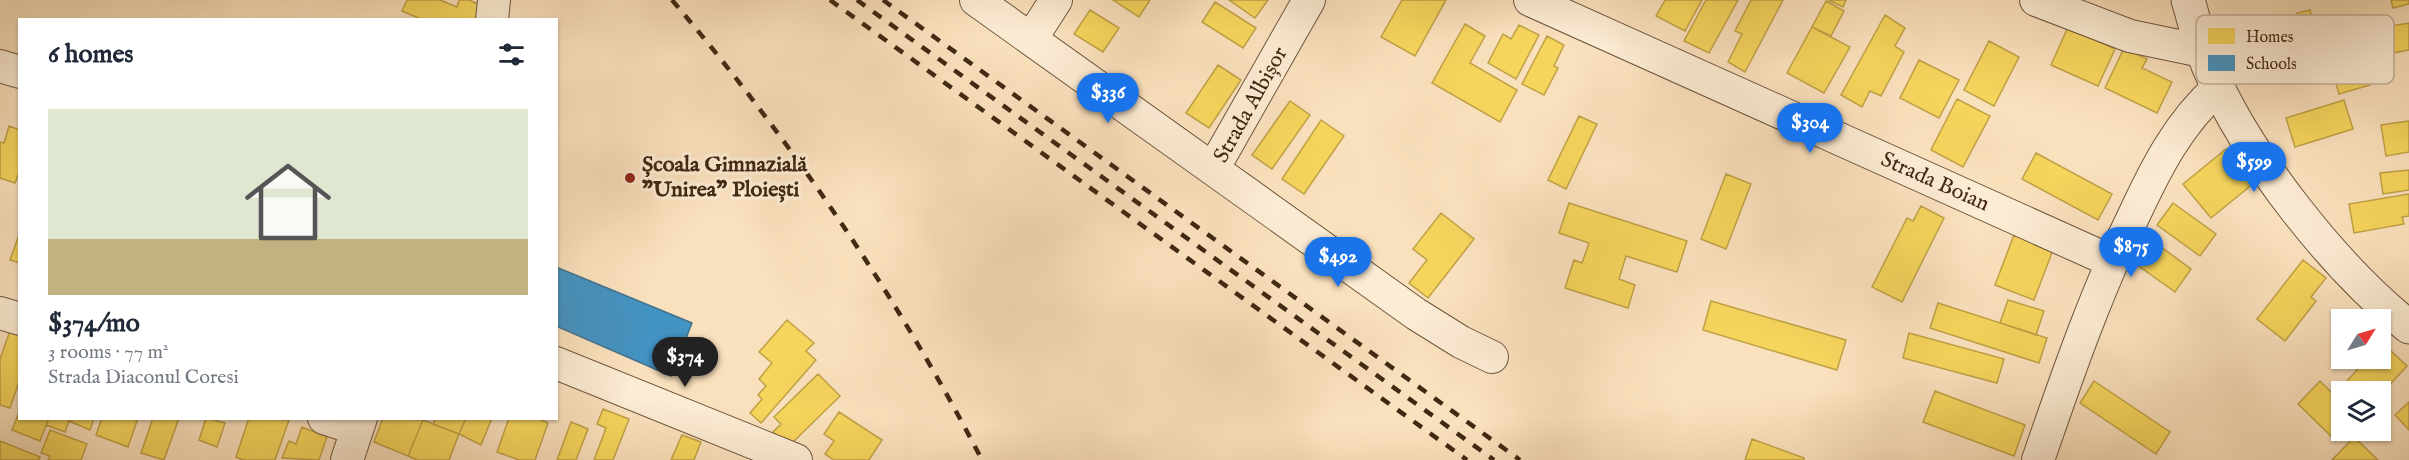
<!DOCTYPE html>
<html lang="en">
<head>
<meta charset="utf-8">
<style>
  :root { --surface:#fff; --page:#f2f2f3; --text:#1f2937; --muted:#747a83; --line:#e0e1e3; --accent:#1a73e8 }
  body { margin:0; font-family:"IM FELL English",serif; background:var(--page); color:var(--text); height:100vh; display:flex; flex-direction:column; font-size:22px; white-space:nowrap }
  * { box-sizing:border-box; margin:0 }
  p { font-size:20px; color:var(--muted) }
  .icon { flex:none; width:33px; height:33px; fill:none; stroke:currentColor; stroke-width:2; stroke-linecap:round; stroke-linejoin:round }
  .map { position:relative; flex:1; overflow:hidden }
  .panel { position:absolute; left:18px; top:18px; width:540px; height:402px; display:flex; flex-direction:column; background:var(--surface); border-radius:0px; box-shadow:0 2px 4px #0004 }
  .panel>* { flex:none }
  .needle { width:39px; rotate:53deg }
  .tools { position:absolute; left:2331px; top:309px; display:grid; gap:12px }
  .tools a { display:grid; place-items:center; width:60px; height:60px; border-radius:0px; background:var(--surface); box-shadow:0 2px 4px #0004; font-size:30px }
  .price { position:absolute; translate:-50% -51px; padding:0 14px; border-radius:21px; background:var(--accent); color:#fff; font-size:20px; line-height:39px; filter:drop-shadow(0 2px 3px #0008) }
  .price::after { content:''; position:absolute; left:50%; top:36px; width:18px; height:14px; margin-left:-9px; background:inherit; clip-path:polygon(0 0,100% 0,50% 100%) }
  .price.selected { background:#222; color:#fff }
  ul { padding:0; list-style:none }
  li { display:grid; align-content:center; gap:12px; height:318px; padding:0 30px }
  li+li { border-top:2px solid var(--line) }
  li span { display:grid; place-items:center; height:186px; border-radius:0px; color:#555 }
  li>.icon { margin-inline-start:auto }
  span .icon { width:108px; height:108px; fill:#fffc; stroke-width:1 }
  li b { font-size:26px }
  h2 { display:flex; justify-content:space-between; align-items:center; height:72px; padding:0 30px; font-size:26px }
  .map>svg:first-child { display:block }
  .homes { fill:#f6d55c; stroke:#c0a146; stroke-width:1.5 }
  .schools { fill:#4393c3; stroke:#42738e; stroke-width:1.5 }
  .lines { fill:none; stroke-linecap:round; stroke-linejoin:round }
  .minor-casing { stroke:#6f563e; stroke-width:34 }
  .tertiary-casing { stroke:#6f563e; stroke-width:35 }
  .minor { stroke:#fcecd4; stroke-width:32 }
  .tertiary { stroke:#fcecd4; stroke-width:33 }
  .rail { stroke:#412813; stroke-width:4.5; stroke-dasharray:10 10; stroke-linecap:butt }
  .poi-dot { fill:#8f2418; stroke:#fcecd4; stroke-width:2 }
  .labels { text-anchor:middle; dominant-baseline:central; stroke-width:6; stroke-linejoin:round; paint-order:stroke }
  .street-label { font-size:22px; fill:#412813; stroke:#fcecd4 }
  .poi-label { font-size:22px; font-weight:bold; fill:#412813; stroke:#fcecd4; text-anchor:start }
  .key { fill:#fcecd4; stroke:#c4b19a; stroke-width:1.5 }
  .key-label { font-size:16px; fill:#412813 }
</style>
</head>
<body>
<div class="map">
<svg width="2409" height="460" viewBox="0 0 2409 460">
  <rect width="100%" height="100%" fill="#fae1bd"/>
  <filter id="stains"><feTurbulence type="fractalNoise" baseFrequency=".00333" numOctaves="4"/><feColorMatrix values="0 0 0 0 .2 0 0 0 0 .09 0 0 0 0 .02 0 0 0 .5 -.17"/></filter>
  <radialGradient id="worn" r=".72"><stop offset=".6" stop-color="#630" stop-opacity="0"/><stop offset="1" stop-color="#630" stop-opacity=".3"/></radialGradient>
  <path class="homes" d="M407 0H440L457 7 459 0H469L485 7 480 20H423L402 11Z
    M1113 0H1150L1139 17Z
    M1229 0H1268L1255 18Z
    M1402 0H1446L1415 56 1381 37Z
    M1665 0H1702L1685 31 1656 16Z
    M1706 0H1738L1709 53 1684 41Z
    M1751 0H1783L1745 72 1728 62 1742 34 1735 31Z
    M1828 0H1846L1843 7Z
    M2391 0H2409V4L2393 8Z
    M1826 1 1844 11 1831 36 1812 27Z
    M1215 2 1256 28 1243 48 1202 22Z
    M1090 10 1119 28 1103 52 1074 34Z
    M2310 10 2316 32 2341 24 2345 37 2318 45 2324 65 2258 83 2244 36 2299 20 2297 13Z
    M1885 15 1905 28 1895 46 1904 52 1881 96 1870 91 1862 107 1841 95Z
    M2409 23V50L2382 55 2378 28Z
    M1465 24 1485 36 1470 63 1517 90 1500 122 1432 83Z
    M1519 25 1539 35 1516 79 1488 63 1503 34 1511 39Z
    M1812 27 1850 47 1824 93 1787 73Z
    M2068 27 2115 49 2098 86 2051 65Z
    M1547 36 1564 45 1554 66 1558 68 1544 95 1522 84Z
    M1989 41 2019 57 1994 106 1964 90Z
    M2359 45 2370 85 2339 94 2328 55Z
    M2124 48 2147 59 2142 68 2172 82 2157 113 2105 88Z
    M1919 60 1959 80 1939 118 1900 98Z
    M1218 65 1241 80 1209 128 1186 113Z
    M1957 99 1990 116 1963 167 1931 150Z
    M2344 100 2353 129 2295 147 2286 118Z
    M1290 101 1310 115 1272 169 1252 155Z
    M1579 116 1597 124 1566 189 1548 180Z
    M1321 120 1344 136 1304 194 1282 179Z
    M2409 121V152L2386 156 2381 125Z
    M9 126 20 130V170L15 183 0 178V142L4 143Z
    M2226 149 2254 183 2211 218 2183 184Z
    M2036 153 2112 194 2098 220 2022 179Z
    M2409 170V190L2383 194 2380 173Z
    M1726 174 1751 184 1726 249 1701 239Z
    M2409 194V216L2402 217 2404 224 2354 233 2349 204Z
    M1569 203 1687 241 1677 272 1626 256 1619 279 1635 285 1628 308 1565 288 1574 260 1582 263 1589 243 1559 233Z
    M2173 203 2216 234 2200 256 2157 225Z
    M1921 206 1944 218 1902 302 1872 287 1907 218 1913 221Z
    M1441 213 1474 239 1428 298 1409 283 1427 260 1413 249Z
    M20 232V263L10 260Z
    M2014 235 2053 250 2034 300 1995 285Z
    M2153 241 2191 269 2175 292 2136 264Z
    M2303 260 2326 278 2311 297 2316 301 2285 341 2257 319Z
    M2008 300 2044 311 2036 335 2000 323Z
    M1711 301 1846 340 1837 370 1703 330Z
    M1938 303 2047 338 2039 363 1930 328Z
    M787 320 814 343 806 351 816 360 761 423 750 413 762 399 758 395 766 386 759 379 772 363 759 352Z
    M12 325 20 328V379L10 408 0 405V359Z
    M1909 333 2004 359 1997 383 1903 358Z
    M2388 348 2407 366 2380 395V392H2342V430H2346L2336 441 2298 404 2320 381 2334 395 2368 358H2380Z
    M818 374 840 396 788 447 773 432 781 424 774 417Z
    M2094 381 2170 432 2156 454 2080 403Z
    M1935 391 2025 425 2014 456 1923 422Z
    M2409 402V430L2395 415Z
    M603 409 629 419 613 460H594L606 428 597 424Z
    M20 410V418H49L40 441 12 430Z
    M839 412 882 440 869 460H834L825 454 834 441 824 434Z
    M49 418H70L65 432 46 425Z
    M70 418H94L90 430 69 421Z
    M102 418H138L128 447 96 435Z
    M153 418H179L164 460 141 453Z
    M206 418 225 423 217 447 199 440Z
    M249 418 289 420 275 460H243L236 457Z
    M383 418 423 420 408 456 374 442Z
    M436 418H466L459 434 433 424Z
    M466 418H492L481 445 459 434Z
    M509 418H537L548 423 535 460H519L497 452Z
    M423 420 459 434 449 460H417L408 456Z
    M571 422 588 429 576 460H557Z
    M302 427 327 437 319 460 282 458 289 441 296 444Z
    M50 430 87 444 81 460H48L50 456 41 453Z
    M682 435 701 442 694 460H671Z
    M2354 437 2378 460H2332Z
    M1752 439 1804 458V460H1745Z
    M0 441 40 457 39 460H0Z"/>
  <path class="schools" d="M556 267 692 323 671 376 556 326Z"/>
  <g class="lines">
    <g class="minor-casing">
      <path id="minor" d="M976 0 1416 314 1461 342 1492 357
        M1530 0 2111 261
        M2036 0 2130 36 2202 51
        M492 20 494 0
        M1031 39 1056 0
        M0 66 20 72
        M1213 169 1309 0
        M0 313 20 319
        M556 363 796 460
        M324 418 357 429
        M347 460 361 418
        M2038 460C2067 376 2096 292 2135 213 2157 166 2179 123 2218 88"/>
    </g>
    <g class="tertiary-casing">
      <path id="tertiary" d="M2188 0C2195 23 2200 47 2210 70 2248 158 2334 267 2409 327"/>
    </g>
    <use href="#minor" class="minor"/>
    <use href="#tertiary" class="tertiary"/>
    <path class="rail" d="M672 0C792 141 897 296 982 460
      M830 0 1467 460
      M857 0 1494 460
      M883 0 1520 460"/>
  </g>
  <circle class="poi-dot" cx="630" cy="178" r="6"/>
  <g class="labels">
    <g class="street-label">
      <text transform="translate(1251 105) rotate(-61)">Strada Albișor</text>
      <text transform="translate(1935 182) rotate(24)">Strada Boian</text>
    </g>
    <g class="poi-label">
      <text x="642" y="165">Școala Gimnazială<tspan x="642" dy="25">"Unirea" Ploiești</tspan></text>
    </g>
  </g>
  <rect x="2196" y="15" width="198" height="69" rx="9" class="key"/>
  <rect x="2208" y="28" width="27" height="16" fill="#f6d55c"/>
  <rect x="2208" y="55" width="27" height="16" fill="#4393c3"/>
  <g class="key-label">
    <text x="2246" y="42">Homes</text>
    <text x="2246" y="69">Schools</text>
  </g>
  <rect width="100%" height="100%" filter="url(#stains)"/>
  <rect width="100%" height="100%" fill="url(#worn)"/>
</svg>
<div class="tools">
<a><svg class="needle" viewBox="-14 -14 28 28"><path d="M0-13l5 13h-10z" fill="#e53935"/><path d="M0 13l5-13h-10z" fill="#747a83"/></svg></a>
<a><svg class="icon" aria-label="layers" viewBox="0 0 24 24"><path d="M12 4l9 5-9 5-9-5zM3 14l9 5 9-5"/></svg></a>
</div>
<b class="price" style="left:1108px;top:124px">$336</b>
<b class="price" style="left:1810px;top:154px">$304</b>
<b class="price" style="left:2254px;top:193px">$599</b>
<b class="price" style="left:2131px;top:278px">$875</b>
<b class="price" style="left:1338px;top:288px">$492</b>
<b class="price selected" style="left:685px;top:388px">$374</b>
<section class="panel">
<h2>6 homes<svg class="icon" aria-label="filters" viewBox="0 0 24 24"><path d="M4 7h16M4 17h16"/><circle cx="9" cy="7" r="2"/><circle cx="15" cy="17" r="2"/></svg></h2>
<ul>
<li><span style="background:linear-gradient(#dfe7d0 70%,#c2b280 0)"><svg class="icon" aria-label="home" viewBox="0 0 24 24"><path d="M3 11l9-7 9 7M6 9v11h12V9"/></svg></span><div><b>$374/mo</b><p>3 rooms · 77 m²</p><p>Strada Diaconul Coresi</p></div></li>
</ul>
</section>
</div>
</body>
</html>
